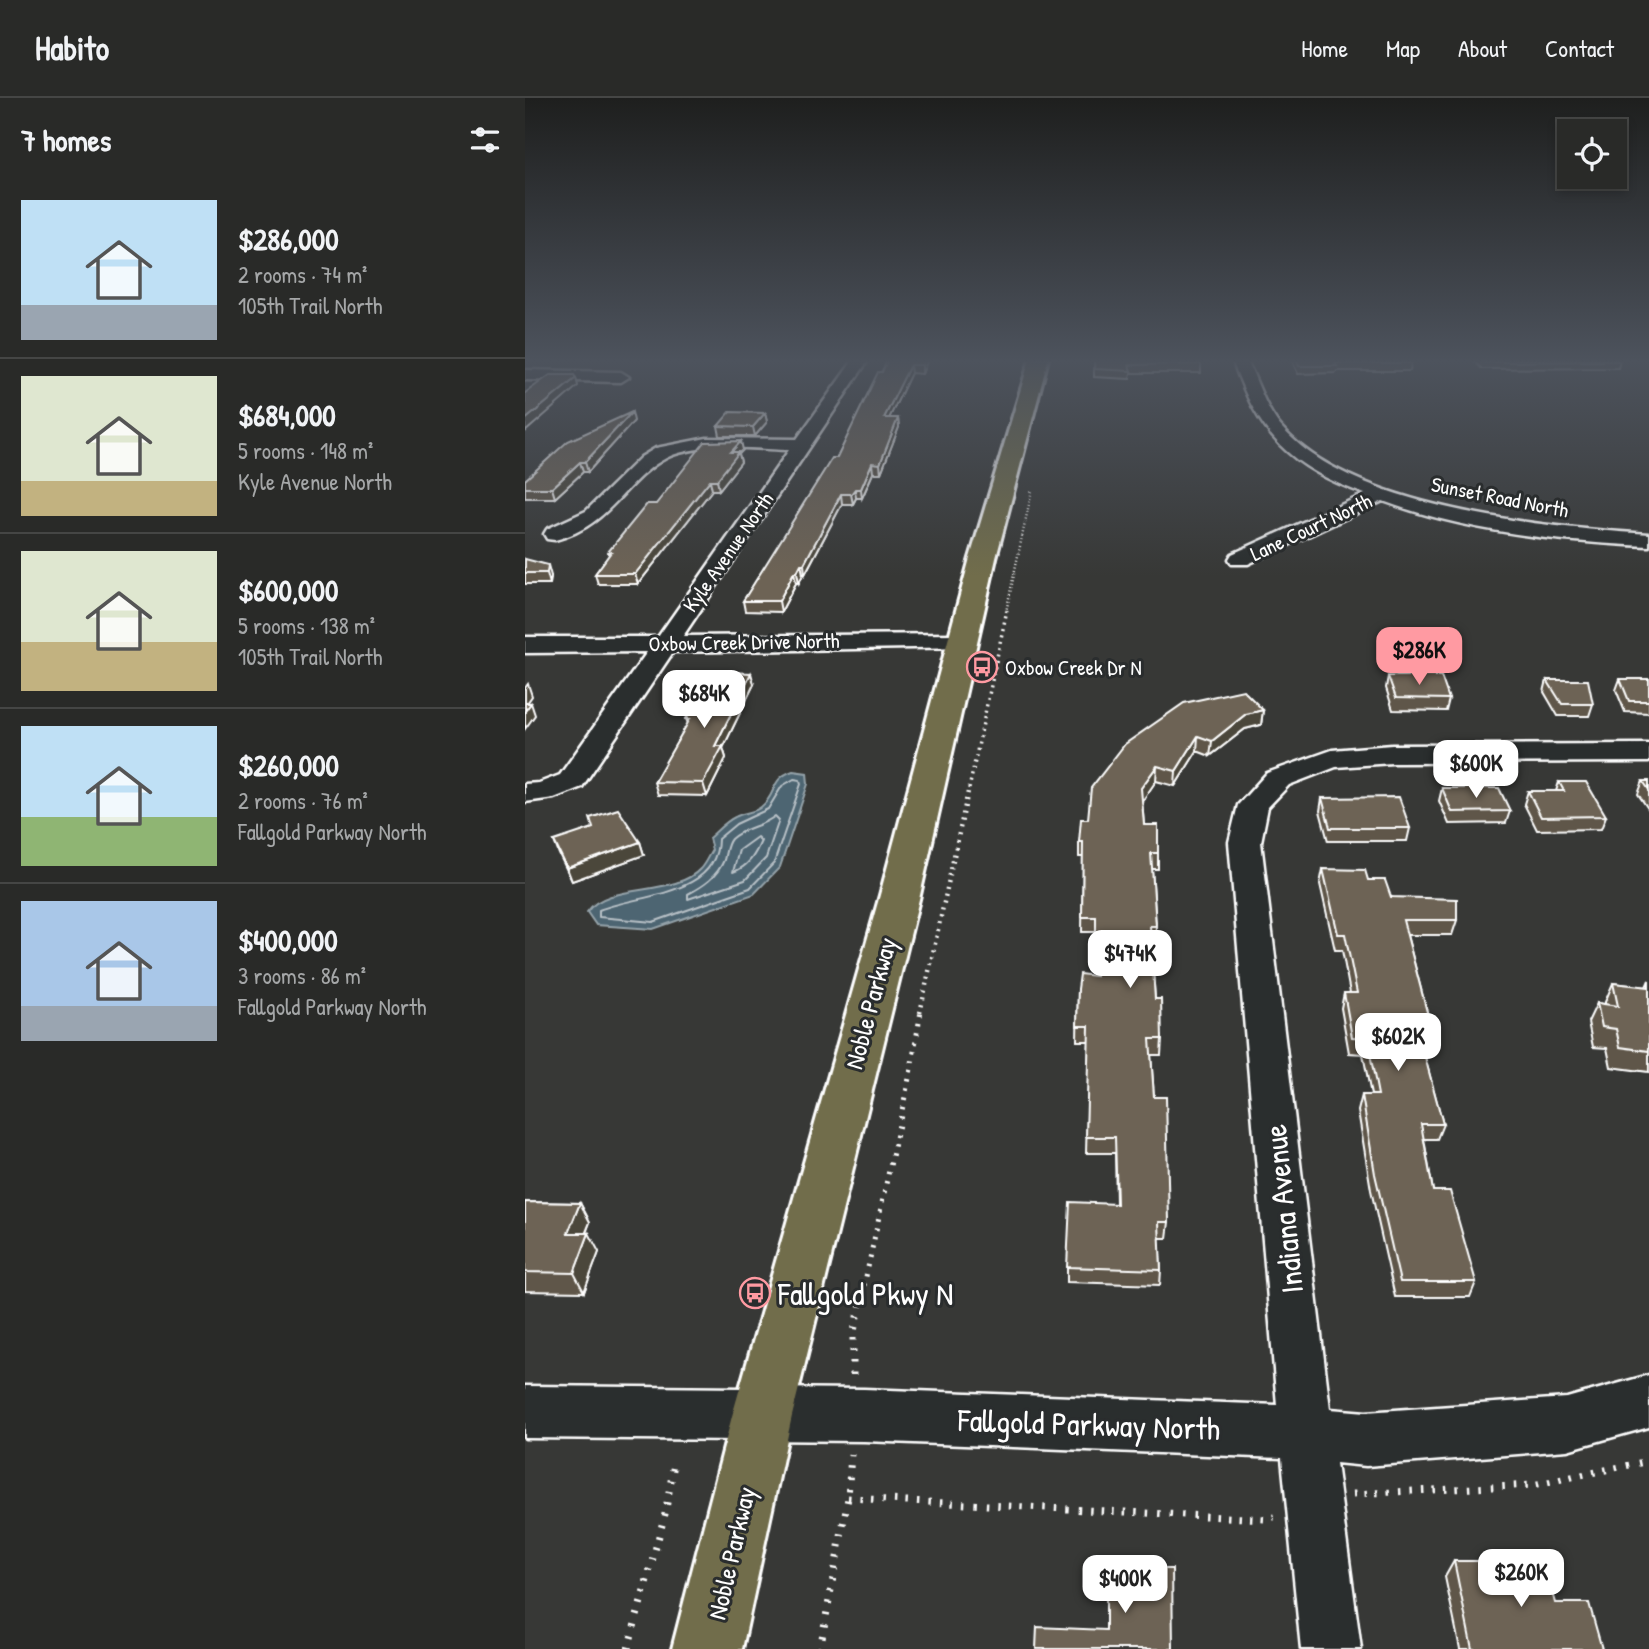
<!DOCTYPE html>
<html lang="en">
<head>
<meta charset="utf-8">
<style>
  :root { --surface:#292a28; --page:#313230; --text:#f1f3f6; --muted:#a5a7a8; --line:#454645; --accent:#ff9aa2 }
  body { margin:0; font-family:"Patrick Hand",sans-serif; background:var(--page); color:var(--text); height:100vh; display:flex; flex-direction:column; font-size:26px; white-space:nowrap }
  * { box-sizing:border-box; margin:0 }
  p { font-size:23px; color:var(--muted) }
  .icon { flex:none; width:38px; height:38px; fill:none; stroke:currentColor; stroke-width:2; stroke-linecap:round; stroke-linejoin:round }
  .map { position:relative; flex:1; overflow:hidden }
  .side { display:flex; flex-direction:column; background:var(--surface); width:525px }
  .side>* { flex:none }
  .tools { position:absolute; left:1032px; top:21px; display:grid; gap:14px }
  .tools a { display:grid; place-items:center; width:70px; height:70px; border-radius:0px; background:var(--surface); box-shadow:0 4px 10px #0003,0 0 0 2px var(--line); font-size:35px }
  .price { position:absolute; translate:-50% -60px; padding:0 16px; border-radius:14px; background:#fff; color:#222; font-size:23px; line-height:46px; filter:drop-shadow(0 2px 4px #0008) }
  .price::after { content:''; position:absolute; left:50%; top:42px; width:21px; height:16px; margin-left:-10px; background:inherit; clip-path:polygon(0 0,100% 0,50% 100%) }
  .price.current { background:var(--accent); color:#111 }
  ul { padding:0; list-style:none }
  li { display:flex; align-items:center; gap:21px; height:175px; padding:0 21px }
  li+li { border-top:2px solid var(--line) }
  li span { display:grid; place-items:center; flex:none; width:196px; height:140px; border-radius:0px; color:#555 }
  li>.icon { margin-inline-start:auto }
  span .icon { width:84px; height:84px; fill:#fffc; stroke-width:1 }
  li b { font-size:30px }
  h2 { display:flex; justify-content:space-between; align-items:center; height:84px; padding:0 21px; font-size:30px }
  header { display:flex; align-items:center; gap:42px; box-sizing:border-box; height:98px; padding:0 35px; background:var(--surface); border-bottom:2px solid var(--line) }
  header strong { font-size:33px }
  nav { display:flex; gap:38px; margin-inline-start:auto; font-size:24px }
  main { display:flex; flex:1; min-height:0 }
  .map>svg:first-child { display:block }
  .water { fill:#4e6572; stroke:#95a3aa; stroke-width:2 }
  .lines { fill:none; stroke-linecap:round; stroke-linejoin:round }
  .shore { stroke:#b8c1c7; stroke-width:2 }
  .minor-casing { stroke:#fff; stroke-width:5 }
  .major-casing { stroke:#fff; stroke-width:6 }
  .path-far4 { stroke:#fff; stroke-width:2.5; stroke-dasharray:1 2.5; stroke-linecap:butt }
  .path-far3 { stroke:#fff; stroke-width:3.5; stroke-dasharray:2 4.5; stroke-linecap:butt }
  .path-far2 { stroke:#fff; stroke-width:4.5; stroke-dasharray:2 5; stroke-linecap:butt }
  .path-far1 { stroke:#fff; stroke-width:5; stroke-dasharray:2.5 7; stroke-linecap:butt }
  .path { stroke:#fff; stroke-width:7; stroke-dasharray:2.5 9; stroke-linecap:butt }
  .minor { fill:#2a2d2e; fill-rule:evenodd }
  .major { fill:#716d4b; fill-rule:evenodd }
  .wall { fill:#5e5648; stroke:#fff; stroke-width:2 }
  .shaded-wall { fill:#4c463b; stroke:#fff; stroke-width:2 }
  .building { fill:#6d6454; stroke:#fff; stroke-width:2 }
  .labels { text-anchor:middle; dominant-baseline:central; stroke-width:6; stroke-linejoin:round; paint-order:stroke }
  .far-street-label { font-size:21px; fill:#fff; stroke:#2a2d2e }
  .far-poi-label { font-size:21px; fill:#fff; stroke:#2a2d2e; text-anchor:start }
  .street-label { font-size:26px; fill:#fff; stroke:#2a2d2e }
  .near-street-label { font-size:32px; fill:#fff; stroke:#2a2d2e }
  .near-poi-label { font-size:32px; fill:#fff; stroke:#2a2d2e; text-anchor:start }
</style>
</head>
<body>
<header>
<strong>Habito</strong>
<nav><a>Home</a><a>Map</a><a>About</a><a>Contact</a></nav>
</header>
<main>
<section class="side">
<h2>7 homes<svg class="icon" aria-label="filters" viewBox="0 0 24 24"><path d="M4 7h16M4 17h16"/><circle cx="9" cy="7" r="2"/><circle cx="15" cy="17" r="2"/></svg></h2>
<ul>
<li><span style="background:linear-gradient(#bfe0f5 75%,#9aa5b1 0)"><svg class="icon" aria-label="home" viewBox="0 0 24 24"><path d="M3 11l9-7 9 7M6 9v11h12V9"/></svg></span><div><b>$286,000</b><p>2 rooms · 74 m²</p><p>105th Trail North</p></div></li>
<li><span style="background:linear-gradient(#dfe7d0 75%,#c2b280 0)"><svg class="icon" aria-label="home" viewBox="0 0 24 24"><path d="M3 11l9-7 9 7M6 9v11h12V9"/></svg></span><div><b>$684,000</b><p>5 rooms · 148 m²</p><p>Kyle Avenue North</p></div></li>
<li><span style="background:linear-gradient(#dfe7d0 65%,#c2b280 0)"><svg class="icon" aria-label="home" viewBox="0 0 24 24"><path d="M3 11l9-7 9 7M6 9v11h12V9"/></svg></span><div><b>$600,000</b><p>5 rooms · 138 m²</p><p>105th Trail North</p></div></li>
<li><span style="background:linear-gradient(#bfe0f5 65%,#8fb573 0)"><svg class="icon" aria-label="home" viewBox="0 0 24 24"><path d="M3 11l9-7 9 7M6 9v11h12V9"/></svg></span><div><b>$260,000</b><p>2 rooms · 76 m²</p><p>Fallgold Parkway North</p></div></li>
<li><span style="background:linear-gradient(#a9c7e8 75%,#9aa5b1 0)"><svg class="icon" aria-label="home" viewBox="0 0 24 24"><path d="M3 11l9-7 9 7M6 9v11h12V9"/></svg></span><div><b>$400,000</b><p>3 rooms · 86 m²</p><p>Fallgold Parkway North</p></div></li>
</ul>
</section>
<div class="map">
<svg width="1124" height="1551" viewBox="0 0 1124 1551">
  <rect width="100%" height="100%" fill="#373836"/>
  <filter id="ink" filterUnits="userSpaceOnUse"><feTurbulence type="fractalNoise" baseFrequency=".0143" numOctaves="2"/><feDisplacementMap in="SourceGraphic" scale="14" xChannelSelector="R" yChannelSelector="G"/><feConvolveMatrix kernelMatrix="1 2 1 2 8 2 1 2 1" color-interpolation-filters="sRGB"/></filter>
  <g filter="url(#ink)">
    <path class="water" d="M268 673 282 675 283 686 255 769 229 796 128 831 71 827 62 814C82 784 150 799 175 771 180 766 183 758 187 752L184 740C192 733 201 723 210 719 218 714 229 715 236 709 253 696 244 681 268 673Z"/>
    <g class="lines">
      <path class="shore" d="M269 681 275 682 276 686 249 765 225 790 128 824 74 819V812C114 796 193 798 193 741L211 726 243 711 257 688Z
        M250 718 254 722 241 760 220 782 163 801V796C178 788 192 779 199 762 201 755 201 747 206 741 219 729 237 729 250 718Z
        M232 739 236 743C230 757 223 769 208 774L214 752Z"/>
      <g class="minor-casing">
        <path id="minor" d="M329 261H344L158 538 437 536 446 539 450 544 446 549 148 554 57 689 29 700 0 704V686L14 685 35 677 122 554 0 555V539H133L264 352C229 351 173 344 141 360 99 382 86 428 30 442L22 441 19 436 22 431 61 413 116 359 131 350 182 340 272 341Z
          M707 261H721C733 283 740 312 758 331 829 411 1022 430 1124 436V448C1036 444 941 434 858 403L723 466H707L704 461 707 456 840 396C763 368 734 337 707 261Z
          M0 272 96 274 104 279 96 284 0 282Z
          M1124 646V664L867 665 811 669 764 687 743 709 736 744 805 1311 841 1314 1042 1300 1124 1277V1329L1042 1352 841 1368 811 1365 836 1551H776L757 1360 339 1343 0 1340V1288L339 1291 752 1307 704 744 713 707 742 675 807 652 867 647Z"/>
      </g>
      <g class="major-casing">
        <path id="major" d="M505 261H523L471 460 395 797 267 1318 217 1551H147L207 1318 355 797 445 460Z"/>
      </g>
      <path class="path-far4" d="M481 514 507 392"/>
      <path class="path-far3" d="M444 691 482 512"/>
      <path class="path-far2" d="M395 915 444 689"/>
      <path class="path-far1" d="M337 1197 386 971 396 913"/>
      <path class="path" d="M328 1277V1238L337 1195
        M828 1396 1008 1387 1124 1363
        M323 1400 740 1421 749 1419
        M103 1551 140 1416 149 1366
        M295 1551 323 1400 326 1356"/>
      <use href="#minor" class="minor"/>
      <use href="#major" class="major"/>
    </g>
    <path class="wall" d="M363 261H403L397 276 386 275 364 320H373L374 329 356 375H348L337 400H331L328 406H317L280 476H278L274 485H271L256 514 220 513 218 503 312 360Z
      M569 261 676 266V275H606L605 281 569 279Z
      M766 261H882L886 265 885 273H812L811 275 773 276Z
      M947 261H1089L1095 263 1093 270 957 271Z
      M240 315 242 324 230 338H195L193 328Z
      M109 323 63 374H58L30 400H0V382Z
      M218 352 214 356 216 364 194 392H187L113 486H73L70 476 84 457 83 454 131 406Z
      M0 461 26 478 25 486H0Z
      M863 578 924 601 921 613 868 612 861 590Z
      M1095 581H1124V615L1100 614 1091 592Z
      M1022 582 1068 606 1064 618H1033L1019 594Z
      M229 586 198 650 201 660 182 698 133 697 129 684 163 626 161 621Z
      M738 612 736 627 720 631 685 658 672 653 650 688 631 683 617 703 619 727 633 755V771H627L631 828 630 844H626L630 901 637 941 636 957H626L629 999 644 1124 642 1140H634L636 1172 635 1187 542 1184V1169L591 1106 590 1055H561L564 943H552L553 891 571 878V834H557L558 759H554V744L563 721 600 646Z
      M1118 683H1124V712L1113 696Z
      M1034 684 1081 718 1076 731 1012 732 999 706 1003 693H1031Z
      M917 690 985 713 981 725 924 726 914 703Z
      M797 700 885 730 882 743H803L795 713Z
      M29 743 115 744 119 757 47 783 34 756Z
      M798 771 843 782 866 799 932 822 927 837H882L903 918 898 934H893L918 1026 912 1041H899L908 1093 951 1184 945 1199H870L846 1092 833 1013 837 997H846L838 956 824 955 816 910 819 895H825L817 852H810L795 786Z
      M1124 882V974L1086 969 1082 950 1068 949 1063 924 1072 905 1080 906V904L1088 885 1121 889Z
      M0 1104 55 1105 65 1124 61 1135 74 1154 59 1194 0 1193Z
      M929 1463 1030 1505 1077 1551H935L920 1479Z"/>
    <path class="shaded-wall" d="M399 261H403L397 276V267Z
      M385 267 386 275 360 329 359 320Z
      M51 280 53 288 0 334V322Z
      M107 314 109 323 63 374 60 364Z
      M240 315 242 324 230 338 228 329Z
      M373 320 374 329 356 375 355 366Z
      M216 343 218 352 214 356 216 364 194 392 192 382 206 354Z
      M55 364 58 374 30 400 27 390Z
      M347 365 348 375 337 400 336 391Z
      M185 382 187 392 113 486 110 476Z
      M330 391 331 400 328 406 326 396Z
      M316 396 317 406 280 476 279 466Z
      M276 466 278 476 274 485 272 474Z
      M23 467 26 478 25 486 22 475Z
      M269 474 271 485 256 514 254 503Z
      M226 575 229 586 198 650 201 660 182 698 178 685 190 648Z
      M3 586 7 598 0 608V590Z
      M6 605 10 617 0 631V613Z
      M738 612 736 627 720 631 685 658 687 643 721 616Z
      M673 638 672 653 650 688 651 673Z
      M632 668 631 683 616 705V690Z
      M115 744 119 757 47 783 42 770Z
      M55 1105 65 1124 53 1154 43 1135Z
      M64 1135 74 1154 59 1194 49 1175Z"/>
    <path class="building" d="M363 261H399L397 267H385L359 320H373L355 366 347 365 336 391H330L326 396H316L279 466H276L272 474H269L254 503H218L307 360H312L353 274H357Z
      M569 261H674L676 266 604 267 606 273 570 271Z
      M771 261H882L886 265H810L812 268H774Z
      M956 261H1089L1095 263 959 264Z
      M25 277H49L51 280 0 322V295Z
      M107 314 60 364H55L27 390H0V382L43 343Z
      M205 314 240 315 228 329 193 328Z
      M216 343 206 354H214L192 382H185L110 476H70L86 454H83L122 406H131L180 344Z
      M0 461 23 467 22 475H0Z
      M202 574 226 575 190 648H198L178 685 129 684 165 621H161L184 578H200Z
      M863 578H916L924 601 871 600Z
      M1095 581H1124V603H1104Z
      M1022 582H1063L1068 606H1037Z
      M718 592 738 612 721 616 687 643 673 638 651 673 632 668 616 690 619 727H633V755H626L631 828H625L630 901H636L637 941H625L629 999H641L644 1124H634L636 1172 542 1169 545 1104 592 1106 590 1039H561L564 928H552L553 891 555 876 571 878V819H557L558 744H554L556 721H563L566 690 600 646 659 605Z
      M0 605H6L0 613Z
      M1118 683H1124V692Z
      M1034 684H1061L1081 718 1016 719 1003 693H1039Z
      M917 690H974L985 713 927 714Z
      M874 699 885 730H805L797 700Z
      M93 711 115 744 42 770 29 743 68 730 65 720Z
      M798 771 840 772 843 782H860L866 799 932 801V822H878L903 918H889L918 1026H896L908 1093H925L951 1184H875L850 1076 837 997H853L842 940 827 939 819 895H832L820 836H813Z
      M1088 885 1124 889V953L1095 949 1091 931 1077 929 1072 905 1093 908Z
      M0 1104 55 1105 43 1135H64L49 1175 0 1174Z
      M929 1463H1018L1030 1505H1064L1077 1551H947Z
      M581 1471H647L648 1551H511L512 1529 581 1532Z"/>
  </g>
  <linearGradient id="sky" x2="0" y2="1"><stop stop-color="#1e1f1e"/><stop offset="0.55" stop-color="#4d535d"/><stop offset="1" stop-color="#4d535d" stop-opacity="0"/></linearGradient>
  <rect width="1124" height="478" fill="url(#sky)"/>
  <defs>
    <g id="bus-ring" transform="scale(1.575)"><circle r="9.5" fill="#2a2d2e" stroke="#ff9aa2" stroke-width="1.5"/><path d="M-5-6H5V4H4V6H2V4H-2V6H-4V4H-5ZM-3.5-4V0h7V-4ZM-3.5 1.2v1.5H-2V1.2ZM2 1.2v1.5H3.5V1.2Z" fill="#ff9aa2"/></g>
  </defs>
  <g fill-rule="evenodd">
    <use href="#bus-ring" x="457" y="569"/>
    <use href="#bus-ring" x="230" y="1195"/>
  </g>
  <g class="labels">
    <g class="far-street-label">
      <text transform="translate(975 399) rotate(11)">Sunset Road North</text>
      <text transform="translate(786 429) rotate(-25)">Lane Court North</text>
      <text transform="translate(203 454) rotate(-55)">Kyle Avenue North</text>
      <text transform="translate(219 544) rotate(-1)">Oxbow Creek Drive North</text>
    </g>
    <g class="far-poi-label">
      <text x="480" y="569">Oxbow Creek Dr N</text>
    </g>
    <g class="street-label">
      <text transform="translate(345 905) rotate(-75)">Noble Parkway</text>
      <text transform="translate(206 1455) rotate(-77)">Noble Parkway</text>
    </g>
    <g class="near-street-label">
      <text transform="translate(758 1111) rotate(-96)">Indiana Avenue</text>
      <text transform="translate(564 1326) rotate(2)">Fallgold Parkway North</text>
    </g>
    <g class="near-poi-label">
      <text x="253" y="1195">Fallgold Pkwy N</text>
    </g>
  </g>
</svg>
<div class="tools">
<a><svg class="icon" aria-label="locate" viewBox="0 0 24 24"><circle cx="12" cy="12" r="6"/><path d="M12 2v4M12 18v4M2 12h4M18 12h4"/></svg></a>
</div>
<b class="price current" style="left:894px;top:589px">$286K</b>
<b class="price" style="left:179px;top:632px">$684K</b>
<b class="price" style="left:951px;top:702px">$600K</b>
<b class="price" style="left:605px;top:892px">$474K</b>
<b class="price" style="left:873px;top:975px">$602K</b>
<b class="price" style="left:996px;top:1511px">$260K</b>
<b class="price" style="left:600px;top:1517px">$400K</b>
</div>
</main>
</body>
</html>
